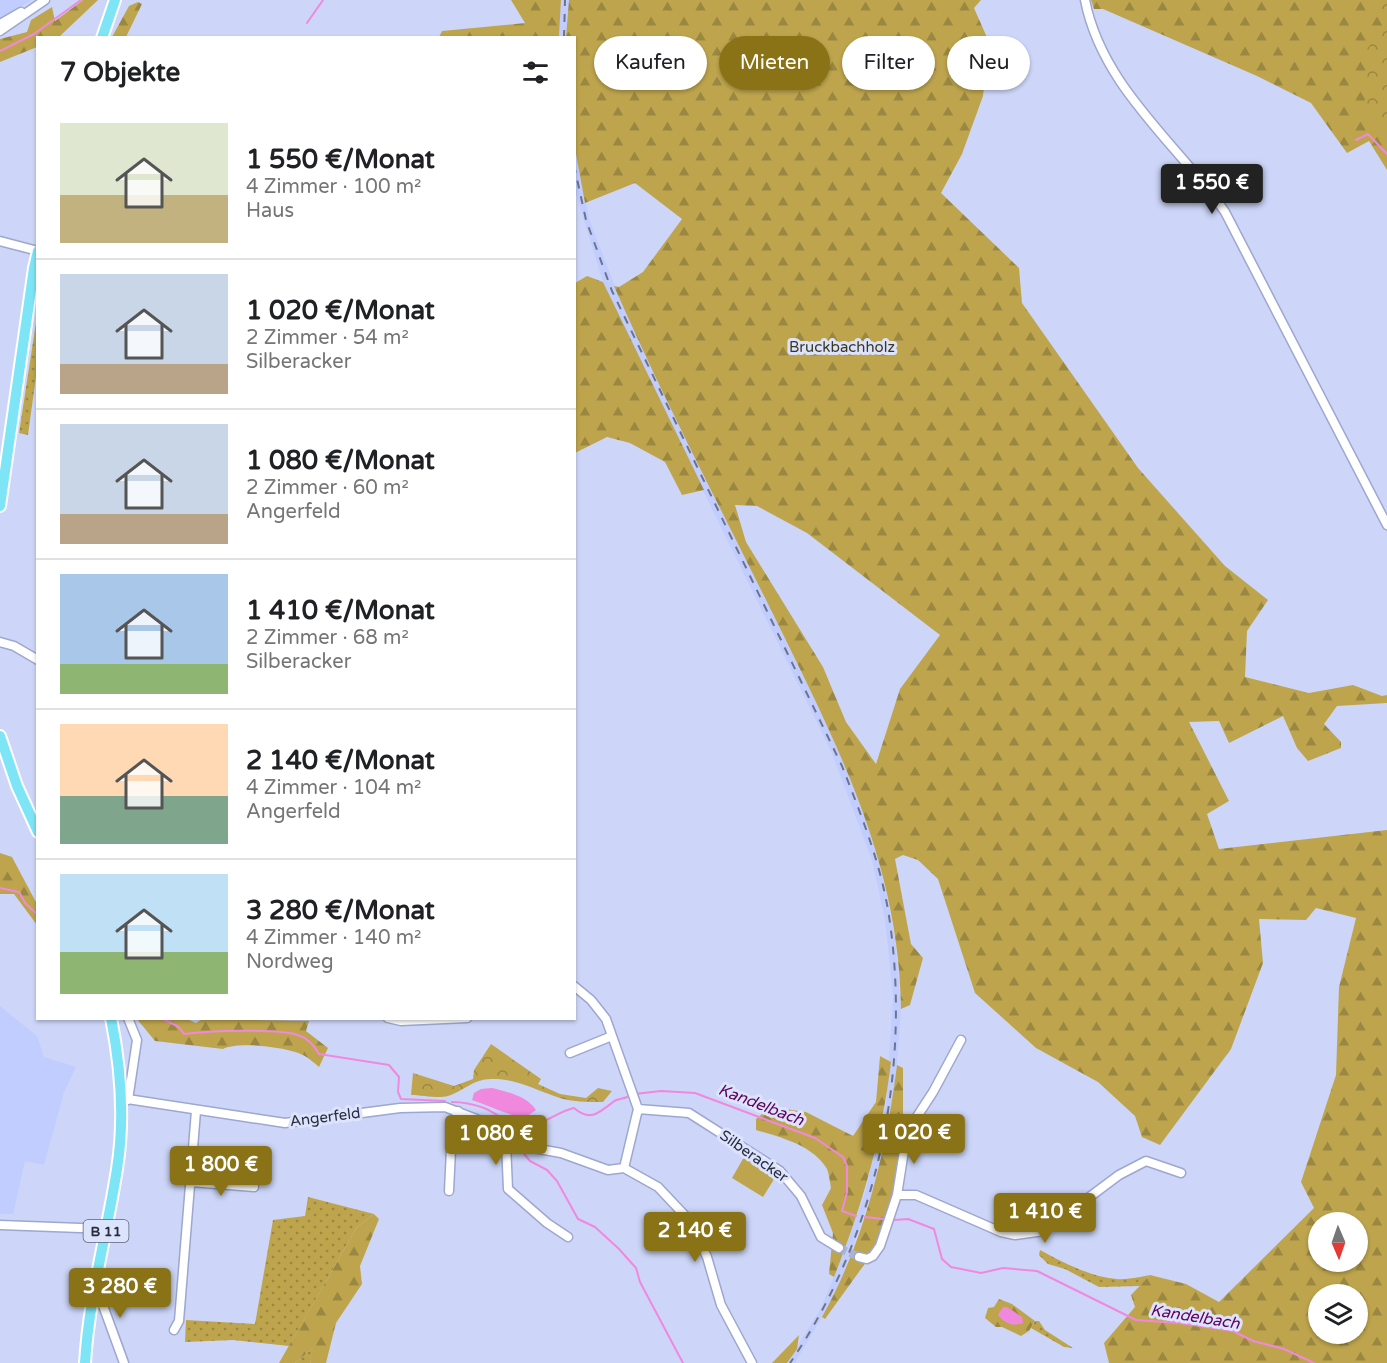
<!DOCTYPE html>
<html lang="de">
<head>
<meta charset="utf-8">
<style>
  :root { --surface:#fff; --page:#f6f6f6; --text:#202124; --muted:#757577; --line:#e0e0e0; --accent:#8a7316 }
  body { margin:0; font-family:"Varela Round",sans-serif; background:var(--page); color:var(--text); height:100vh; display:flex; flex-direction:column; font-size:22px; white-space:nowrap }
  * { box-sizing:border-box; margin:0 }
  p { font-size:20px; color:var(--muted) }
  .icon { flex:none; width:33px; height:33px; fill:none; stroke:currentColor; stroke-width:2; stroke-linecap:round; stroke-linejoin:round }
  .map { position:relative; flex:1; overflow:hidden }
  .panel { position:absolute; left:36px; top:36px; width:540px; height:984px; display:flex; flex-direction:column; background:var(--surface); border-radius:0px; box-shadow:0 2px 4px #0004 }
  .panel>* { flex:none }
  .hud { position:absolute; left:594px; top:36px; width:570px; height:54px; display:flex; gap:12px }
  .needle { width:39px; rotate:178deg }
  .buttons { position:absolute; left:1308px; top:1212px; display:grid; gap:12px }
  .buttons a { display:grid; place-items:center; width:60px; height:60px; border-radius:50%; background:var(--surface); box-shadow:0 2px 4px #0004; font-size:30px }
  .price { position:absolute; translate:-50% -51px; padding:0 14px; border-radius:6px; background:var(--accent); color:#fff; font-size:20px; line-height:39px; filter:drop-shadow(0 2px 3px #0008) }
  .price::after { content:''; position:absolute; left:50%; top:36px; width:18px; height:14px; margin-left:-9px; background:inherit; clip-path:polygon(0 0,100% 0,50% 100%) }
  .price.current { background:#222; color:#fff }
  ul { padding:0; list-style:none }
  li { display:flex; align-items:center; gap:18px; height:150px; padding:0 24px }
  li+li { border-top:2px solid var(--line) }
  li span { display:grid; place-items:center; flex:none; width:168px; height:120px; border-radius:0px; color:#555 }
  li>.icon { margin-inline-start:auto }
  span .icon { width:72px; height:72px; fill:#fffc; stroke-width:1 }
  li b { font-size:26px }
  h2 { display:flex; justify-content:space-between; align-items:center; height:72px; padding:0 24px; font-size:26px }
  .chip { padding:0 21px; border-radius:27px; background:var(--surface); box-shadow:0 2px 4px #0004; font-size:21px; line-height:54px }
  .chip.current { background:var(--accent); color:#fff }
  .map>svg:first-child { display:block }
  .built { fill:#c1cdfe }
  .grass { fill:url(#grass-dots) }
  .forest { fill:url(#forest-firs); fill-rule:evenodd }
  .park { fill:url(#park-crowns) }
  .pitch { fill:#bea54d }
  .water { fill:#f088de }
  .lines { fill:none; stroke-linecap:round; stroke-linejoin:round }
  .stream { stroke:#f088de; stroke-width:2 }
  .minor-tunnel { stroke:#acb4d2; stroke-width:8; stroke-dasharray:8 4; stroke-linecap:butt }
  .minor-casing { stroke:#9da7cf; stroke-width:11 }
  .major-casing { stroke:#fff; stroke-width:14 }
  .minor { stroke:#fff; stroke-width:8 }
  .major { stroke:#7ee5f7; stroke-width:10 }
  .rail { stroke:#6d738b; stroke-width:2; stroke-dasharray:8 8; stroke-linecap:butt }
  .major-bridge-casing { stroke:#fff; stroke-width:14; stroke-linecap:butt }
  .major-bridge { stroke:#7ee5f7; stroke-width:10 }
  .labels { text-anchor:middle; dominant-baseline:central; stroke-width:6; stroke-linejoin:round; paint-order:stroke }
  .shield { fill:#dce3fd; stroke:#5e6376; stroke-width:1.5 }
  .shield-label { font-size:14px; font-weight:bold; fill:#282c3c }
  .park-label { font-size:15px; fill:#3e3720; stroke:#dce3fd }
  .street-label { font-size:15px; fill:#282c3c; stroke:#dce3fd }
  .water-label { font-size:16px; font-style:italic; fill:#630059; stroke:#dce3fd }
</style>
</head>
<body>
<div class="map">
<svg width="1387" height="1363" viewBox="0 0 1387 1363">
  <defs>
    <pattern id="grass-dots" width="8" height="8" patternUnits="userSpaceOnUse" patternTransform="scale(1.5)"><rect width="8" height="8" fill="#bea54d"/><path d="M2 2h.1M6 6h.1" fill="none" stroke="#9a8741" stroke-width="1.8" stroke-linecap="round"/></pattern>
    <pattern id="forest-firs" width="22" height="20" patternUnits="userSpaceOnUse" patternTransform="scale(1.5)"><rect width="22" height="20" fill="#bea54d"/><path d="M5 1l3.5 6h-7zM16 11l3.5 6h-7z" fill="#9a8741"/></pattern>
    <pattern id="park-crowns" width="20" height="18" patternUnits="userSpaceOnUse" patternTransform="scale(1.5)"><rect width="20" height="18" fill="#bea54d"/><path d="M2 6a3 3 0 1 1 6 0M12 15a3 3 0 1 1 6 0" fill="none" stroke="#9a8741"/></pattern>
  </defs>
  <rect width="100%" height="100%" fill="#cdd6f8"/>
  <path class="built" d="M0 0H32L0 19Z
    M561 0H569L566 37 559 38Z
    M574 143 589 219 618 294 846 765 878 851 895 938 901 1009 897 1065 890 1120 877 1177 844 1272 828 1307 795 1363H787L821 1308 843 1255 865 1193 886 1104 893 997 885 919 872 860 831 751 649 381 603 282 575 191Z
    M0 1006 37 1036 44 1057 76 1067 64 1092 44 1165 25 1161 13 1214H0Z"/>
  <path class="grass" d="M37 316V369L28 435 19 433Z
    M308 1197 374 1214 357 1227 289 1346 233 1340 185 1342 186 1320 255 1324 273 1220 305 1216Z
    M1040 1250C1062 1262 1091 1277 1116 1279 1127 1280 1139 1277 1150 1275L1140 1286 1099 1287 1065 1269 1048 1264 1039 1255Z
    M1035 1321H1039L1045 1330 1073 1348 1064 1347 1031 1328Z
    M314 1347 310 1363H295Z"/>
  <path class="forest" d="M83 0H98L60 36 38 38 37 47 0 62V39L27 32 31 20 52 7 55 21Z
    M511 0H561L559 37H439L442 31 525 23Z
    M569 0H981L974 8 989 42 983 96 962 154 941 193 1019 268 1022 303 1138 468 1225 566 1268 600 1247 631 1245 677 1309 693 1353 685 1382 696 1387 695V703L1337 706 1324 724 1341 742V748L1308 761 1297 748 1283 716 1229 743 1219 721 1189 722 1229 801 1207 814 1219 849 1387 830V1363H1109L1104 1343 1135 1307 1131 1295 1150 1275 1186 1284 1219 1302 1314 1208 1301 1182 1336 1075 1339 987 1356 918 1316 908 1306 920 1259 919 1263 963 1231 1049 1160 1145 1142 1137 1135 1116 1098 1082 1036 1048 975 993 938 879 918 860 903 855 895 859 911 944 923 958 910 1005 901 1009C899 861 837 745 774 616 720 507 663 398 614 286L619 287 643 272 682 219 635 183 585 203 574 143V38L566 37ZM735 505 757 506 807 533 940 635 900 689 876 764 846 722 823 667 746 542ZM1318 1222H1358V1262H1318ZM1318 1294H1358V1334H1318Z
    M1091 0H1387V170L1369 141 1347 153 1311 103 1257 76 1103 9H1094Z
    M138 2 142 4 126 37H112L129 6Z
    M587 276 603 282 704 490 682 495 665 462 630 443 607 437 575 453V283Z
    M0 853 12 857 37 904V925L14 894H0Z
    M202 1019 309 1021 306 1031 328 1048 319 1067C314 1063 309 1058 303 1055 288 1047 237 1041 223 1049L155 1041 137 1019H187L196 1023Z
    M880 1056 891 1062C882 1137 862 1207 834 1277L829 1274 833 1233 822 1205 831 1188C830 1182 829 1174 827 1169 813 1145 780 1137 756 1130V1119L771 1107 806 1112 853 1136 876 1102Z
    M897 1065 903 1068V1126L890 1209 874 1251 825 1319 822 1317C865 1240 886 1152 897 1065Z
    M374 1214 379 1219 360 1266 362 1284 336 1323 326 1363H310L313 1348 295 1363H279L357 1227Z
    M999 1299 1012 1304 1035 1321 1029 1331 1021 1336 1002 1327H996L985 1318 988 1308 994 1307Z
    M799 1335 797 1349 787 1363H772Z"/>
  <path class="park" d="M1362 0H1387V18Z
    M1387 21V126L1373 121 1364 123 1367 49Z
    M491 1044 541 1079 538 1084 560 1094 586 1098 598 1088 612 1091 603 1102C588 1102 571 1102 557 1097 535 1090 515 1078 491 1079 473 1079 464 1091 448 1096 438 1099 422 1095 411 1095L413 1073 454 1086 473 1079 474 1070Z"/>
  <path class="pitch" d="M744 1157 776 1176 763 1197 732 1178Z"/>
  <path class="water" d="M492 1088C507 1092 527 1096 536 1110 533 1112 527 1117 523 1117 518 1119 482 1103 472 1100L474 1093 481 1089Z
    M1003 1307H1007L1022 1317 1023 1323C1013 1327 1004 1323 998 1315Z"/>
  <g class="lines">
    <path class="stream" d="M307 23 323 0
      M0 51 34 34 81 0
      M1356 140 1368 134 1387 154
      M0 888 19 892 25 903 38 915
      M161 1018 179 1027 184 1034C207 1031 277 1028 298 1035 307 1038 314 1045 319 1054L389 1065 399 1077 398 1092 401 1099 445 1101
      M635 1094 661 1091 695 1093 815 1138 843 1157 847 1166V1192L842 1211 856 1216
      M452 1102C464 1102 473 1104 484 1108 499 1114 510 1127 526 1126 545 1125 556 1112 574 1108 590 1122 599 1113 613 1102 616 1099 623 1099 627 1097
      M517 1124 518 1143
      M520 1149 530 1161 547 1170 557 1181 578 1219 595 1227 619 1249 636 1268 640 1282 683 1363
      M865 1217 883 1219
      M894 1220 908 1219 934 1229 942 1259 951 1267 981 1273 1003 1268 1037 1271 1136 1320 1180 1323 1233 1331 1253 1341 1284 1349 1314 1363"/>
    <path class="minor-tunnel" d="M839 1248 859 1257"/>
    <g class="minor-casing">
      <path id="minor" d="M1085 0C1102 87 1177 143 1225 212L1387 525
        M0 24 21 12
        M0 31 45 0
        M0 241 38 251
        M0 642 14 646 38 660
        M574 986 591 1000 606 1019 638 1109 624 1168
        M128 1018 137 1040 128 1100
        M388 1018 401 1021 467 1018
        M570 1053 612 1036
        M121 1098 285 1123 400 1108 445 1107 484 1122 502 1135 506 1143 561 1153 608 1170 624 1168 658 1187 691 1222 707 1257 721 1305 752 1363
        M638 1109 689 1113 780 1171 801 1196 821 1237 839 1248
        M506 1143 508 1189 547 1223 568 1237
        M191 1182 254 1187
        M449 1191 452 1129 458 1111
        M897 1195H916L1001 1232 1015 1235 1044 1231 1119 1175 1146 1161 1181 1173
        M0 1225 107 1229
        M859 1257 867 1259 873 1256 880 1246 897 1195 907 1132 933 1092 961 1040
        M93 1294 101 1300 124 1363
        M174 1330 179 1321 196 1111"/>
    </g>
    <g class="major-casing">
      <path id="major" d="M102 38 115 0
        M0 506 34 268
        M0 736 17 786 38 832
        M85 1363C89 1297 107 1234 117 1169 125 1119 121 1068 111 1018"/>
    </g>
    <use href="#minor" class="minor"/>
    <use href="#major" class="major"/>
    <path class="rail" d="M564 38 565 0
      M574 165 586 220 612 291 842 766C862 817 883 869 890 923 911 1073 876 1238 790 1363"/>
    <g class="major-bridge-casing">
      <path id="major-bridge" d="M34 268 38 251"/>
    </g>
    <use href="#major-bridge" class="major-bridge"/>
  </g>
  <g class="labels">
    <rect class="shield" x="83.5" y="1220" width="45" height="22" rx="4.5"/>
    <g class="shield-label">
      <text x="106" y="1231">B 11</text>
    </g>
    <g class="park-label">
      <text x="842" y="347">Bruckbachholz</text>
    </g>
    <g class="street-label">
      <text transform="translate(325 1117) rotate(-7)">Angerfeld</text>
      <text transform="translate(754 1156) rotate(35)">Silberacker</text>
    </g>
    <g class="water-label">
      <text transform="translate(761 1105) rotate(21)">Kandelbach</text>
      <text transform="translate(1195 1317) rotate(9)">Kandelbach</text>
    </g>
  </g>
</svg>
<div class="buttons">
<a><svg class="needle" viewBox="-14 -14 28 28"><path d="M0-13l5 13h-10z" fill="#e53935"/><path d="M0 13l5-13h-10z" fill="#757577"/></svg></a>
<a><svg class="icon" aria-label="layers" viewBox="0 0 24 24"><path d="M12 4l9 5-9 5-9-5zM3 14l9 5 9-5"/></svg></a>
</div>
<b class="price current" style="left:1212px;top:215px">1 550 €</b>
<b class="price" style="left:914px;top:1165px">1 020 €</b>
<b class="price" style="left:496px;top:1166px">1 080 €</b>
<b class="price" style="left:221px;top:1197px">1 800 €</b>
<b class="price" style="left:1045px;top:1244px">1 410 €</b>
<b class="price" style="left:695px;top:1263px">2 140 €</b>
<b class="price" style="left:120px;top:1319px">3 280 €</b>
<div class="hud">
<a class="chip">Kaufen</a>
<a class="chip current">Mieten</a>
<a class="chip">Filter</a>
<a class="chip">Neu</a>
</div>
<section class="panel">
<h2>7 Objekte<svg class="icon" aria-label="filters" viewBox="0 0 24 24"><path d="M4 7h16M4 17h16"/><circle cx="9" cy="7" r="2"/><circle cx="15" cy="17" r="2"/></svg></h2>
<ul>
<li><span style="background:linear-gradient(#dfe7d0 60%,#c2b280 0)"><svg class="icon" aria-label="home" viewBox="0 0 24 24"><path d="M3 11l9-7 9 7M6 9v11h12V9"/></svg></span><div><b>1 550 €/Monat</b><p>4 Zimmer · 100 m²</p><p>Haus</p></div></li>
<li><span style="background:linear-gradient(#c9d6e8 75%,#b9a48a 0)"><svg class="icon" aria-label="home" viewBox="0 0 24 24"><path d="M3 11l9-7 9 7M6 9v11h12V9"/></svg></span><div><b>1 020 €/Monat</b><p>2 Zimmer · 54 m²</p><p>Silberacker</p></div></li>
<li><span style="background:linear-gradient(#c9d6e8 75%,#b9a48a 0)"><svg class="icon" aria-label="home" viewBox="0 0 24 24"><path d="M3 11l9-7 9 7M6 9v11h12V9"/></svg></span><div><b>1 080 €/Monat</b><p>2 Zimmer · 60 m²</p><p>Angerfeld</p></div></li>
<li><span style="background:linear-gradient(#a9c7e8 75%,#8fb573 0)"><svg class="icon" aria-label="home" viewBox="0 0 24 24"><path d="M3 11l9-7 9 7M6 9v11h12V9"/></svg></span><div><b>1 410 €/Monat</b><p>2 Zimmer · 68 m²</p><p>Silberacker</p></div></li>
<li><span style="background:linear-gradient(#ffd9b3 60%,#7fa58c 0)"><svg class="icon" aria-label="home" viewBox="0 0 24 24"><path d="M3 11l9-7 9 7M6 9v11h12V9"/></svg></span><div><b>2 140 €/Monat</b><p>4 Zimmer · 104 m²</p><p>Angerfeld</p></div></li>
<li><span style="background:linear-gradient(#bfe0f5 65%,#8fb573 0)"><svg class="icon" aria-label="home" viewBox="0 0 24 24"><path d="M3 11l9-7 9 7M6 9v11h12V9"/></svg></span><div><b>3 280 €/Monat</b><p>4 Zimmer · 140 m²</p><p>Nordweg</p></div></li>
</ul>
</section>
</div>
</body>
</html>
